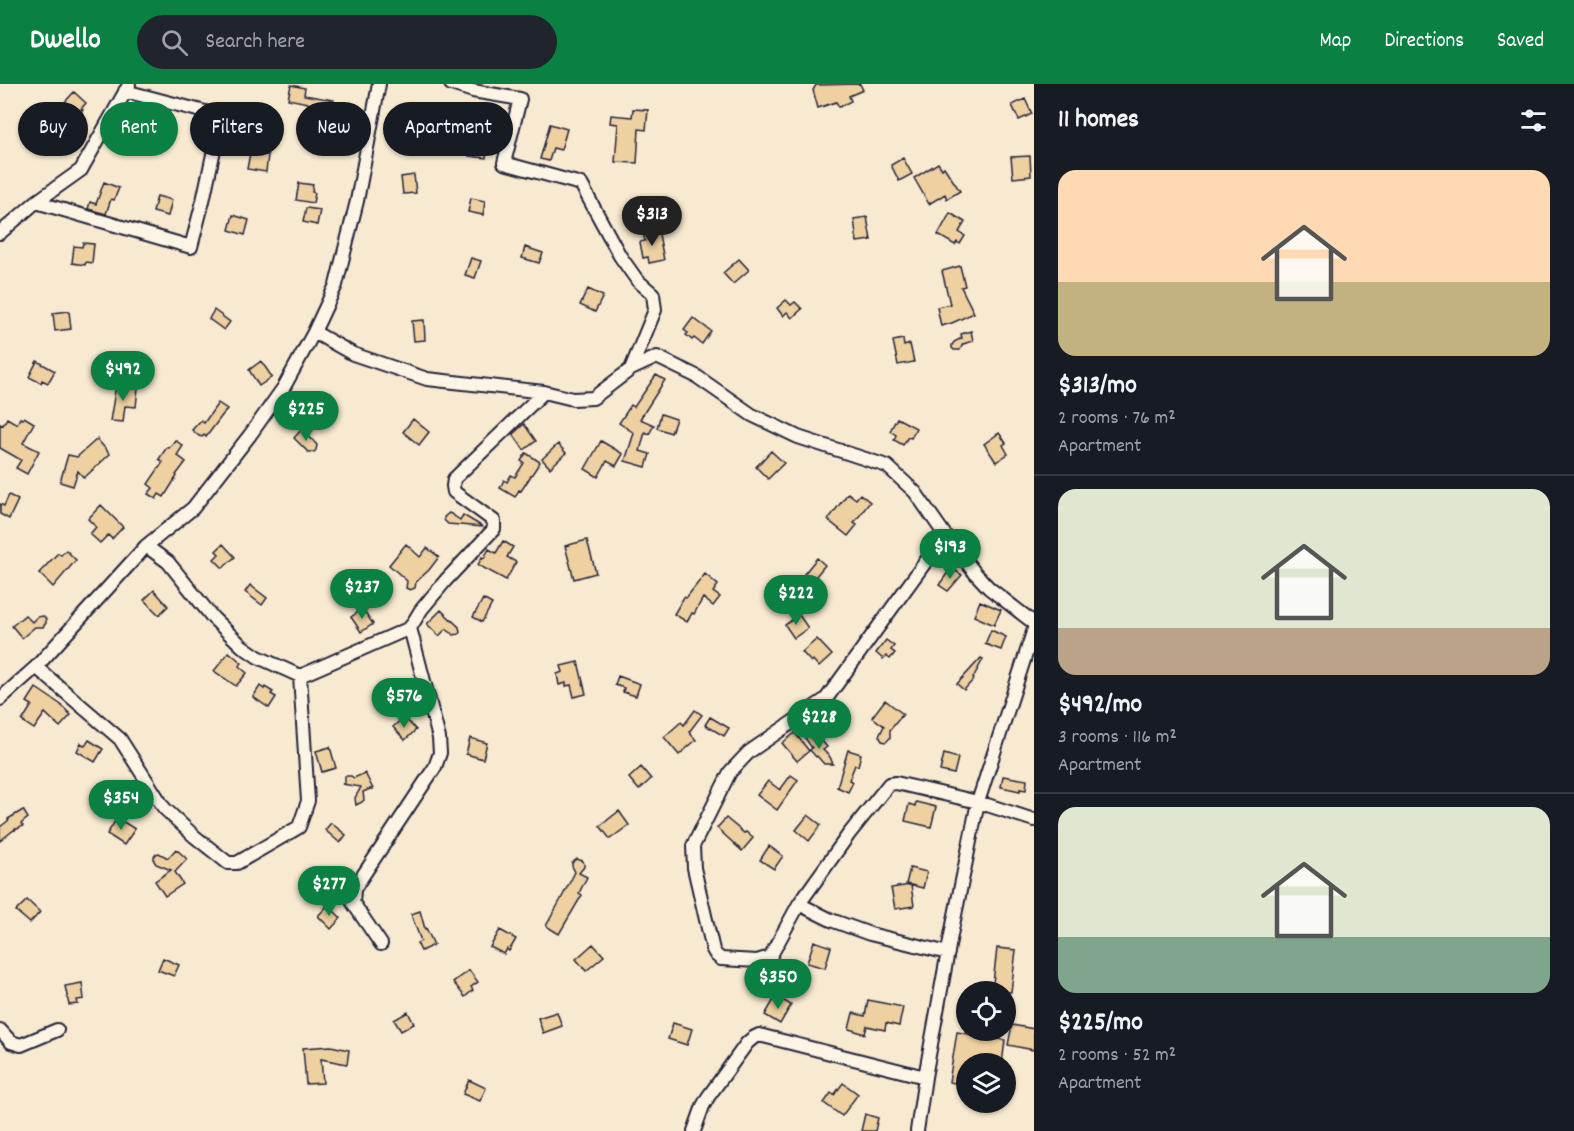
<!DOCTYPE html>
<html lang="en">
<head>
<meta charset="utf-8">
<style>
  :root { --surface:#171b24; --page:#20242c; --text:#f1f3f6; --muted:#9ea1a6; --line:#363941; --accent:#0b8043 }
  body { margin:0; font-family:Dekko,sans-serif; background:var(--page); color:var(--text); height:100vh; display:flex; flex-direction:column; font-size:22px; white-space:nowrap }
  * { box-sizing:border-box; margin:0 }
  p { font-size:20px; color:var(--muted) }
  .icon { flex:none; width:33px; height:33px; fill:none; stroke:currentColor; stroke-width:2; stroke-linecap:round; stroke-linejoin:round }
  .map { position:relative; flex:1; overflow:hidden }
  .drawer { display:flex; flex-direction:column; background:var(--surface); width:540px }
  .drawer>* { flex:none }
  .banner { position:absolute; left:18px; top:18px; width:570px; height:54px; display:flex; gap:12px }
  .buttons { position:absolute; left:956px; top:897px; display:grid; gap:12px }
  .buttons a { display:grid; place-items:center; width:60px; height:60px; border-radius:50%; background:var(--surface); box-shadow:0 2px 4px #0004; font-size:30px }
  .price { position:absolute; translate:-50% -51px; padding:0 14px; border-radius:21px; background:var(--accent); color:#fff; font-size:20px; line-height:39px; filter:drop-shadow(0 2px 3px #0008) }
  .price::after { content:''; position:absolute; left:50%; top:36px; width:18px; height:14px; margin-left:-9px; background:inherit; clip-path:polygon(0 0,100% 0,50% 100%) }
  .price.selected { background:#222; color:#fff }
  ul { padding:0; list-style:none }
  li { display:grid; align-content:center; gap:12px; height:318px; padding:0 24px }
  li+li { border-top:2px solid var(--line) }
  li span { display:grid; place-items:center; height:186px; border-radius:18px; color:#555 }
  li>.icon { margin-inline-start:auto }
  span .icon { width:108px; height:108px; fill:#fffc; stroke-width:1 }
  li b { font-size:26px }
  h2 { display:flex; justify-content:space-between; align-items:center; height:72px; padding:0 24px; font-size:26px }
  .pill { padding:0 21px; border-radius:27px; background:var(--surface); box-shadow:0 2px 4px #0004; font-size:21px; line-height:54px }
  .pill.selected { background:var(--accent); color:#fff }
  header { display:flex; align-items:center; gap:36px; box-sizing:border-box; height:84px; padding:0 30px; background:var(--accent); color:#fff }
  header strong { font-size:28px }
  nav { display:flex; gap:33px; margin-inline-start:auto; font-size:21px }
  .search { width:420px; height:54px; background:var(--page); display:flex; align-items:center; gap:15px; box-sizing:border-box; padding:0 21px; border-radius:33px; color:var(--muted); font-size:22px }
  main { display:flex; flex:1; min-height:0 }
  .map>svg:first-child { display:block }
  .building { fill:#eed0a1; stroke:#22223b; stroke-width:1.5 }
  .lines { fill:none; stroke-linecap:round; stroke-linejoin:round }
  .minor-casing { stroke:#22223b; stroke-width:16 }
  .minor { stroke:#fcf5e5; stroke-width:12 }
</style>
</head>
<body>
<header>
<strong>Dwello</strong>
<div class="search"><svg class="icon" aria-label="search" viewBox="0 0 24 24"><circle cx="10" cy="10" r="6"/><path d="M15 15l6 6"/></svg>Search here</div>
<nav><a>Map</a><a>Directions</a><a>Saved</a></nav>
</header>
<main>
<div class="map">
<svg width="1034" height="1047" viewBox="0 0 1034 1047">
  <rect width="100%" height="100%" fill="#f8ead1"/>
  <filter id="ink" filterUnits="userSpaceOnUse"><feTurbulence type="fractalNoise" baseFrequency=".0167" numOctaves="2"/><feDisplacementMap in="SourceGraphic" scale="12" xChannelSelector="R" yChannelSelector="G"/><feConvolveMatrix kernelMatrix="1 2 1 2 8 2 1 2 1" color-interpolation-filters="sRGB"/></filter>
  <g filter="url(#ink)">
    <path class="building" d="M860 0 863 6 849 12 851 17 839 23 836 18 818 24 813 6 816 1Z
      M291 1 305 4 304 11 334 16 332 27H337L334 49 327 48 326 58 307 55 312 25 307 24 308 19 288 15Z
      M74 8 86 19 81 25 83 26 76 33 63 20Z
      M1025 15 1032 30 1019 36 1012 21Z
      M421 24 430 26 427 42 437 57 424 66 411 48 397 45 400 30 419 34Z
      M633 25 648 26 646 46 639 45 637 79 615 78 618 40 610 39 611 31 632 33Z
      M550 40 567 45 561 66 553 64 549 77 540 75Z
      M472 41 489 43 486 74 469 72Z
      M250 69 268 71 266 88 247 85Z
      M1030 72 1031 92 1013 94 1011 73Z
      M903 74 912 90 899 97 891 81Z
      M938 79 942 85 944 83 960 107 947 115 945 110 929 120 914 94Z
      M414 91 416 109 403 110 401 93Z
      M104 98 119 104 114 116 111 115 106 130 88 125 90 118 96 120Z
      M299 99 313 101 312 108 315 109 313 119 296 116Z
      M157 112 172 116 168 132 153 128Z
      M471 114 485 117 483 131 468 128Z
      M306 124 320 126 317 141 303 138Z
      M950 129 965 138 959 148 965 152 960 160 957 158 955 161 938 151Z
      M233 131 249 136 245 151 229 146Z
      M867 133 871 156 857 158 854 135Z
      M658 145 664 176 649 179 648 173 643 174 640 158 645 157 643 148Z
      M83 159 94 160 92 179 86 178 85 181 72 179 74 162 82 163Z
      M525 163 543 169 539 179 522 174Z
      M471 174 481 177 475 194 465 191Z
      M739 175 749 186 733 200 723 189Z
      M960 182 965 202 961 203 974 229 952 239 941 242 937 223 950 220 942 187Z
      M588 205 603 212 595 228 580 221Z
      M786 216 791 221 795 218 802 225 792 234 787 228 783 232 777 224Z
      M214 226 230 238 224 246 209 235Z
      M69 227 71 245 55 247 53 229Z
      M693 234 711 247 702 260 694 254 692 256 686 251 688 249 684 246Z
      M424 236 425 256 414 257 412 237Z
      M971 247 973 257 963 260 960 266H954L952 264V261L954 258 962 254 961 250Z
      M903 255 904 262 910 260 914 278 898 281 893 257Z
      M37 277 55 287 48 299 42 296 41 299 29 293Z
      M261 277 272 293 259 302 249 286Z
      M656 291 665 296 640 335 654 341 649 350 645 348 640 367 650 370 646 383 625 377 634 349 619 339 631 321 634 323Z
      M116 301 138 304 136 323 125 322 123 338 110 337Z
      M218 319 227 325 206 353 204 351 202 353 199 352 192 346 201 336 204 339Z
      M661 330 676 335 671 349 657 344Z
      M24 333 34 339 23 359 39 367 27 390 16 384 21 376 0 364V340L3 341 7 334 17 340 20 334 23 335Z
      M897 334 916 344 911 354 908 353 903 361 894 356 896 351 890 347Z
      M413 335 429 348 419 361 403 348Z
      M524 340 536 357 524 366 513 350Z
      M302 345 317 361 316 366 314 368H308L294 354Z
      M999 349 1006 359 1003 361 1008 370 996 378 984 360Z
      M97 355 110 370 84 394 78 387 73 402 60 398 68 371 77 373Z
      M175 356 183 362 177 371 186 378 176 391 177 392 164 413 159 410 156 415 148 410 153 404 148 400 163 378 159 375 167 363 169 364Z
      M601 357 623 370 616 382 607 377 598 393 585 385Z
      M558 360 566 369 550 384 542 375Z
      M771 367 784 379 768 395 756 383Z
      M526 369 540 378 521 407 519 406 515 413 500 404 504 396 507 398 511 391 515 393 524 379 521 377Z
      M848 409 856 415 860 410 870 418 854 439 857 441 848 452 828 436Z
      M9 411 18 416 9 435 0 430V420L4 422Z
      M101 421 123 443 112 455 108 451 100 459 90 450 96 443 88 435Z
      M449 429 451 430 460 436 463 431 483 443 448 440 444 436V433Z
      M587 456 596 489 574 495 565 462Z
      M503 457 513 463 507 473 516 478 506 496 478 481 482 473 484 474 489 465 496 469Z
      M223 460 235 473 223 484 214 475 219 470 216 467Z
      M406 460 420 473 427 464 439 473 429 486 416 498 415 504 410 506 406 504 407 497 389 481Z
      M66 466 76 476 53 503 39 489 58 469 61 471Z
      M817 474 825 481 812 497 804 490Z
      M951 484 962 491 948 507 939 501Z
      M705 490 718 501 713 508 720 513 713 522 703 514 694 530 692 529 687 538 674 530 684 513 686 514Z
      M359 494 369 508 355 518 345 504Z
      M250 501 267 514 262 521 245 508Z
      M154 506 168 522 159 531 144 516Z
      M483 515 492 520 482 538 473 533Z
      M980 517 1001 526 994 541 974 532Z
      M363 525 373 540 361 548 351 533Z
      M441 526 459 543 460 548 459 550 454 551 446 545 439 552 427 540Z
      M25 531 32 538 37 533 43 532 46 535V539L43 543H35L22 554 12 542Z
      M799 531 808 544 794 554 785 541Z
      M991 546 1006 553 1001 566 985 560Z
      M817 555 832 571 819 583 813 576 811 578 802 568Z
      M886 556 894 562 891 566 895 569 890 575 886 572 883 575 876 569Z
      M229 568 242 579 239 582 247 589 236 602 214 587Z
      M981 574 983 575 973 594 974 595 964 606 957 600Z
      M578 578 586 610 574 613 571 601 566 602V599L559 601 557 590 563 588 561 582Z
      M618 592 640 600 636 612 623 608 624 604 615 601Z
      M260 602 264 605 265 603 273 608 271 610 276 613 269 624 253 613Z
      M36 604 60 620 71 631 60 643 45 629 34 645 22 637 32 621 27 618Z
      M885 616 903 630 890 646V654L886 658 882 657 879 652 884 642 872 633Z
      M695 626 702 631 689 648 696 656 679 671 664 653 681 638 684 641Z
      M404 633 416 646 405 656 393 643Z
      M710 633 729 644 724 652 705 641Z
      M795 649 809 667 797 677 782 659Z
      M809 651 817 659 821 656 827 663 823 666 830 673 833 680H824L817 672 816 673 810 666 812 664 805 654Z
      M470 654 487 659 483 675 466 670Z
      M89 656 103 665 95 678 77 667 81 659 85 662Z
      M330 663 336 684 322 688 316 667Z
      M848 666 861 670 858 682 855 681 849 696 853 698 848 708 837 703Z
      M944 670 958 674 954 690 940 687Z
      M641 683 651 695 639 706 629 694Z
      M365 689 373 705H370L363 708 364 716 362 718 356 721 355 714 361 703 342 700 345 699V692H351L354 694Z
      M791 691 798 696 777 726 757 711 768 697 780 706Z
      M1003 692 1027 696 1026 706 1020 705V707L1001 703Z
      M916 718 936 723 931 743 905 737 909 720 915 722Z
      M23 726 28 734 23 738 21 740 23 742 15 746V745L0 757V743L9 736 8 735Z
      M619 727 629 741 610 755 600 742Z
      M808 731 821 741 809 757 796 746Z
      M117 734 135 745 124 761 107 750Z
      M726 734 744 749 746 748 753 754 742 767 717 744Z
      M331 739 346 751 340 759 325 746Z
      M769 762 783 772 774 785 760 776Z
      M176 765 187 775 175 788 183 800 165 812 155 797 171 786 156 780 154 777V773L156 770 159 769 168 774Z
      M577 775 583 777 584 780V783L579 789 587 793 579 809 582 811 559 850 546 842 560 817 575 788 572 782V779Z
      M910 784 927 788 923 804 911 801 914 822 895 825 891 804 910 801 906 800Z
      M27 816 40 828 30 839 16 827Z
      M328 821 341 834 331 845 318 832Z
      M420 827 425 845 426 844 434 861 421 867 417 859 421 857 411 830Z
      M500 846 516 855 509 867 507 865 504 870 490 863Z
      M814 857 831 863 825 884 807 879Z
      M593 860 604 872 586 887 576 875Z
      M997 864 1016 866 1011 908H992Z
      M163 874 179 881 174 892 158 886Z
      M469 886 478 898 471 903 473 906 465 913 453 898Z
      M82 899 84 915 77 916 78 920 69 921 65 902Z
      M776 912 791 921 780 940 765 931Z
      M868 916 903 923 899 942 886 939 885 946 867 942 865 950 849 945 853 929 865 932Z
      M408 928 414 940 401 947 394 936Z
      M557 928 562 942 543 949 538 934Z
      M673 939 692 945 687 961 668 955Z
      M1012 941 1034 945V966L1008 961Z
      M957 948 1005 956 1002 980H966V1001L949 998Z
      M331 962 349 966 347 980 321 975 323 999 306 1000 303 964Z
      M469 996 486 1004 480 1017 463 1010Z
      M843 999 858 1010 842 1032 824 1019 831 1009 834 1011Z
      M865 1030 878 1034 875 1047H861Z"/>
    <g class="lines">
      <g class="minor-casing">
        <path id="minor" d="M451 0 473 7 520 15 504 79 581 100 620 172 637 196 653 210 655 226 631 285
          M36 118 191 163 203 117 220 38 209 29 125 7
          M0 149 36 118 81 86 129 1
          M314 248 353 270 427 295 544 308 573 315 593 314 631 285 657 273 696 292 752 331 798 353 887 382 915 408 945 451 975 489 989 504 1034 539
          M945 451 826 615 749 668 730 688 693 762 694 784 713 866 716 871 721 875 757 877 770 873 799 820 849 750 889 700 896 699 978 718 1034 736
          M146 462 168 478 213 534 242 562 258 573 300 592 410 544 421 526 446 496 494 445V437L454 408 453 402 454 395 544 308
          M36 583 120 655 164 724 194 752 228 779H237L299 743 308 717 300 592
          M0 615 36 583 146 462 193 424 250 351 284 303 314 248 336 201 357 117 379 0
          M799 820 831 836 870 850 948 869
          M381 860 353 819 354 805 435 683 440 669 439 654 410 544
          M0 946 11 958 21 961 57 946
          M694 1047 703 1022 708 1013 747 959 753 954 759 951 925 993
          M917 1047 925 993 951 851 978 718 1034 545"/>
      </g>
      <use href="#minor" class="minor"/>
    </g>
  </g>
</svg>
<div class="buttons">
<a><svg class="icon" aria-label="locate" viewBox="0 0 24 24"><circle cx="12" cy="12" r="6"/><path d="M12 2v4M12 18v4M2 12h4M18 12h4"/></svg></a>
<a><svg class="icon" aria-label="layers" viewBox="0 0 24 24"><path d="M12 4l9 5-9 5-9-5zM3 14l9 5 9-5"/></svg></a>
</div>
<b class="price selected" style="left:652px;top:163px">$313</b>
<b class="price" style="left:123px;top:318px">$492</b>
<b class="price" style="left:306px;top:358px">$225</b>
<b class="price" style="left:950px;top:496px">$193</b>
<b class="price" style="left:362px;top:536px">$237</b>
<b class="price" style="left:796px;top:542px">$222</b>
<b class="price" style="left:404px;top:645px">$576</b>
<b class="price" style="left:819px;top:666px">$228</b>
<b class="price" style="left:121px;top:747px">$354</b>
<b class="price" style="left:329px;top:833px">$277</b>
<b class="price" style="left:778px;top:926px">$350</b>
<div class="banner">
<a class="pill">Buy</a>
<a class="pill selected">Rent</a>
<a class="pill">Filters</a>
<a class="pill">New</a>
<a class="pill">Apartment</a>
</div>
</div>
<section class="drawer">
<h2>11 homes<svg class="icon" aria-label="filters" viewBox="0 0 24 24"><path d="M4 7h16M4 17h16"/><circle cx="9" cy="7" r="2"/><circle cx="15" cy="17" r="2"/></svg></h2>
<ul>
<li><span style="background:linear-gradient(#ffd9b3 60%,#c2b280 0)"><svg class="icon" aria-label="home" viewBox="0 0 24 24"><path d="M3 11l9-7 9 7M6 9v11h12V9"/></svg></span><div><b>$313/mo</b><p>2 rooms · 76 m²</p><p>Apartment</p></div></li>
<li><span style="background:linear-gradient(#dfe7d0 75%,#b9a48a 0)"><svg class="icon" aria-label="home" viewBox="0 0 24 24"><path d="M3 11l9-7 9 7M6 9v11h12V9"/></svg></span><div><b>$492/mo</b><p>3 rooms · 116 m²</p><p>Apartment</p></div></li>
<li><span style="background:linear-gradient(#dfe7d0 70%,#7fa58c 0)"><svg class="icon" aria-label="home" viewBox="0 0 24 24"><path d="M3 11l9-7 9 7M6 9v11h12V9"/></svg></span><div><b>$225/mo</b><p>2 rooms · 52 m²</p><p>Apartment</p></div></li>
</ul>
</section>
</main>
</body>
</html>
